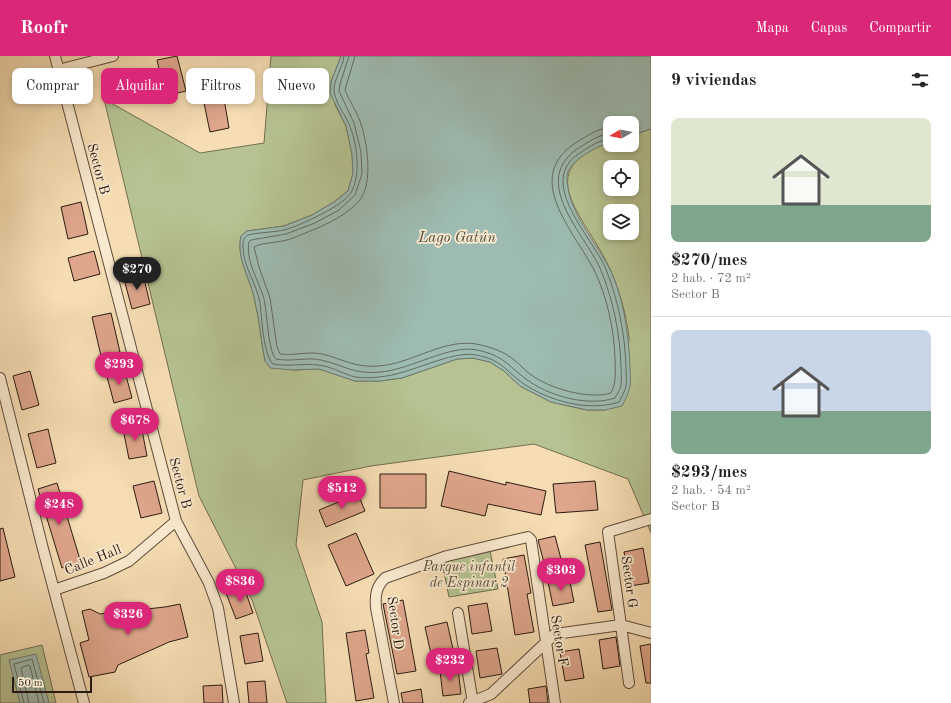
<!DOCTYPE html>
<html lang="es">
<head>
<meta charset="utf-8">
<style>
  :root { --surface:#fff; --page:#f6f6f6; --text:#202124; --muted:#757577; --line:#e0e0e0; --accent:#db2777 }
  body { margin:0; font-family:"Old Standard TT",serif; background:var(--page); color:var(--text); height:100vh; display:flex; flex-direction:column; font-size:15px; white-space:nowrap }
  * { box-sizing:border-box; margin:0 }
  p { font-size:13px; color:var(--muted) }
  .icon { flex:none; width:22px; height:22px; fill:none; stroke:currentColor; stroke-width:2; stroke-linecap:round; stroke-linejoin:round }
  .map { position:relative; flex:1; overflow:hidden }
  .panel { display:flex; flex-direction:column; background:var(--surface); width:300px }
  .panel>* { flex:none }
  .guide { position:absolute; left:12px; top:12px; width:380px; height:36px; display:flex; gap:8px }
  .needle { width:26px; rotate:260deg }
  .tools { position:absolute; left:603px; top:60px; display:grid; gap:8px }
  .tools a { display:grid; place-items:center; width:36px; height:36px; border-radius:8px; background:var(--surface); box-shadow:0 2px 6px #0003; font-size:20px }
  .scale { position:absolute; left:12px; bottom:10px; width:80px; box-sizing:border-box; padding-left:4px; border:2px solid #2c1b11; border-top:0; font-size:11px; line-height:14px; white-space:nowrap; color:#2c1b11; -webkit-text-stroke:3px #f9e9ce; paint-order:stroke }
  .price { position:absolute; translate:-50% -34px; padding:0 9px; border-radius:14px; background:var(--accent); color:#fff; font-size:13px; line-height:26px; filter:drop-shadow(0 1px 2px #0008) }
  .price::after { content:''; position:absolute; left:50%; top:24px; width:12px; height:9px; margin-left:-6px; background:inherit; clip-path:polygon(0 0,100% 0,50% 100%) }
  .price.current { background:#222; color:#fff }
  ul { padding:0; list-style:none }
  li { display:grid; align-content:center; gap:8px; height:212px; padding:0 20px }
  li+li { border-top:1px solid var(--line) }
  li span { display:grid; place-items:center; height:124px; border-radius:8px; color:#555 }
  li>.icon { margin-inline-start:auto }
  span .icon { width:72px; height:72px; fill:#fffc; stroke-width:1 }
  li b { font-size:17px }
  h2 { display:flex; justify-content:space-between; align-items:center; height:48px; padding:0 20px; font-size:17px }
  .tag { padding:0 14px; border-radius:8px; background:var(--surface); box-shadow:0 2px 6px #0003; font-size:14px; line-height:36px }
  .tag.current { background:var(--accent); color:#fff }
  header { display:flex; align-items:center; gap:24px; box-sizing:border-box; height:56px; padding:0 20px; background:var(--accent); color:#fff }
  header strong { font-size:19px }
  nav { display:flex; gap:22px; margin-inline-start:auto; font-size:14px }
  main { display:flex; flex:1; min-height:0 }
  .map>svg:first-child { display:block }
  .green { fill:#b6c291; stroke:#716e51; fill-rule:evenodd }
  .water { fill:#9dbbb1; stroke:#707b71 }
  .lines { fill:none; stroke-linecap:round; stroke-linejoin:round }
  .shore { stroke:#646b61; stroke-width:1 }
  .building { fill:#dea68b; stroke:#2c1b11 }
  .street-casing { stroke:#5e4c3a; stroke-width:12 }
  .street { stroke:#f9e9ce; stroke-width:10 }
  .labels { text-anchor:middle; dominant-baseline:central; stroke-width:3.5; stroke-linejoin:round; paint-order:stroke }
  .street-label { font-size:14px; fill:#2c1b11; stroke:#f9e9ce }
  .park-label { font-size:14px; font-style:italic; fill:#554d37; stroke:#f9e9ce }
  .water-label { font-size:15px; font-style:italic; fill:#4e4b41; stroke:#f9e9ce }
</style>
</head>
<body>
<header>
<strong>Roofr</strong>
<nav><a>Mapa</a><a>Capas</a><a>Compartir</a></nav>
</header>
<main>
<div class="map">
<svg width="651" height="647" viewBox="0 0 651 647">
  <rect width="100%" height="100%" fill="#f6ddb3"/>
  <filter id="stains"><feTurbulence type="fractalNoise" baseFrequency=".005" numOctaves="4"/><feColorMatrix values="0 0 0 0 .2 0 0 0 0 .09 0 0 0 0 .02 0 0 0 .5 -.17"/></filter>
  <radialGradient id="worn" r=".72"><stop offset=".6" stop-color="#630" stop-opacity="0"/><stop offset="1" stop-color="#630" stop-opacity=".3"/></radialGradient>
  <path class="green" d="M271 0H341L331 26 335 49 346 70 352 98 353 117 348 135 334 146 312 159 284 170 247 175 241 180C236 204 251 223 255 246 260 266 261 286 265 305L292 314 319 313 355 325H380L402 322 457 303 473 302 490 306 504 315 520 330 551 346 587 354H605C609 343 630 291 629 283 627 260 618 228 607 207 585 161 529 113 610 86V89H632V79L651 73V477L628 423 534 388 371 410 303 424 296 489 322 566 326 647H287L252 544 199 440 104 43 200 97 264 87ZM610 111H632V133H610ZM610 155H632V177H610Z
    M490 495 498 533 449 541 442 506Z
    M42 589 56 647H0V599Z"/>
  <path class="water" d="M341 0H651V73L632 79V67H610V86C597 91 567 105 567 121 567 153 591 179 606 206 623 235 629 279 630 312 630 318 631 325 630 330 629 337 625 344 622 350L605 354H587L551 346 520 330 504 315 490 306 473 302 457 303 402 322 380 325H355L319 313 292 314 270 312 265 305C261 286 260 266 255 246 251 223 236 204 241 180L247 175 284 170 312 159 334 146 348 135 353 117 352 98 346 70 330 37 331 26Z
    M36 598 49 647H20L9 604Z"/>
  <g class="lines">
    <path class="shore" d="M344 0C343 12 334 22 334 34 335 46 344 57 349 68 357 87 361 116 352 135 346 149 299 170 284 174 276 176 254 177 248 179 244 181 243 185 243 189 242 209 257 228 260 247 262 262 263 298 273 308 288 311 303 307 318 309 331 310 343 318 355 321 362 322 372 322 379 321 409 319 451 294 476 299 503 304 504 314 524 328 550 345 588 356 619 346 621 342 625 335 626 330 627 324 626 317 626 312 625 277 618 243 605 211 592 181 535 125 580 97 589 91 599 84 610 83
      M349 0 340 28 339 35 354 67 361 96 362 118 355 139 339 154 315 167 286 178 251 184 249 186C245 204 259 225 264 243 267 255 268 296 276 303 291 306 306 301 321 304 343 309 355 319 380 316 410 314 450 288 477 294 504 300 506 308 526 323 548 340 588 351 615 342 617 338 621 333 621 328 622 323 621 316 621 310 620 277 613 243 600 212 584 177 528 124 580 91 589 86 599 78 610 78
      M355 0 345 34C349 45 356 54 360 65 367 84 374 128 359 145 342 164 315 173 293 182 282 187 262 186 254 191L259 211 270 242 277 291 280 298C294 300 308 295 322 298 343 303 355 312 378 310 413 308 446 280 481 289 493 292 505 296 514 304 520 308 524 314 530 318 548 332 588 344 611 337 617 326 615 314 615 302 614 273 607 240 594 214 574 175 521 121 577 86 587 80 598 72 610 72
      M24 647 14 608 32 603 44 647
      M29 647 21 612 28 609 30 610 39 647"/>
  </g>
  <path class="building" d="M177 0 186 35 165 40 157 4Z
    M224 43 229 72 210 76 204 47Z
    M81 146 88 178 68 183 61 151Z
    M94 195 100 218 74 225 68 202Z
    M143 218 150 248 132 253 124 223Z
    M111 257 120 296 101 300 92 261Z
    M124 312 132 342 114 347 106 317Z
    M30 315 39 349 22 354 13 320Z
    M141 369 147 400 129 403 123 373Z
    M48 373 56 407 37 412 28 378Z
    M449 415 506 429V426L546 435 541 459 488 448 485 460 441 450Z
    M380 418H426V452H380Z
    M154 425 162 457 141 462 133 430Z
    M595 425 598 454 556 457 553 428Z
    M57 427 81 507 62 512 38 433Z
    M358 438 365 455 326 471 319 454Z
    M3 472 15 521 0 525V473Z
    M356 477 374 518 346 530 328 489Z
    M555 480 561 503 544 507 538 484Z
    M600 486 612 554 598 556 585 489Z
    M643 492 649 527 630 530 624 496Z
    M524 499 531 537 527 538 534 576 515 579 503 503Z
    M569 521 574 546 553 550 548 526Z
    M244 531 253 557 236 563 226 537Z
    M403 544 416 615 397 618 383 548Z
    M487 547 492 575 472 578 468 550Z
    M180 548 188 581 169 586 118 609 115 616 89 621 80 587 89 584 82 555 90 553 100 558 165 551Z
    M447 566 453 593 431 598 425 571Z
    M365 574 369 597 366 598 374 642 356 645 346 577Z
    M258 577 263 605 245 608 240 580Z
    M616 581 620 610 603 613 599 584Z
    M651 588V627H646L640 590Z
    M497 592 502 618 480 622 476 595Z
    M579 593 584 622 565 625 560 596Z
    M458 613 461 638 443 640 440 615Z
    M265 625 267 647H249L247 626Z
    M222 629 223 647H204L203 630Z
    M546 630 548 647H530L528 633Z
    M421 633 423 647H403L401 637Z"/>
  <g class="lines">
    <g class="street-casing">
      <path id="street" d="M55 0 176 465 209 527 218 552 234 647
        M58 14 113 0
        M0 322 43 493 84 647
        M54 534 104 517 129 505 176 465
        M458 557 473 647
        M629 627 608 476 651 463
        M394 647 376 552C375 539 376 531 385 522L447 500 528 481 531 484 555 647
        M469 647 491 638 555 578 621 569 651 577"/>
    </g>
    <use href="#street" class="street"/>
  </g>
  <g class="labels">
    <g class="street-label">
      <text transform="translate(98 113) rotate(75)">Sector B</text>
      <text transform="translate(180 427) rotate(75)">Sector B</text>
      <text transform="translate(93 504) rotate(-22)">Calle Hall</text>
      <text transform="translate(629 526) rotate(82)">Sector G</text>
      <text transform="translate(395 567) rotate(82)">Sector D</text>
      <text transform="translate(559 585) rotate(81)">Sector F</text>
    </g>
    <g class="park-label">
      <text x="469" y="511">Parque infantil<tspan x="469" dy="16">de Espinar 2</tspan></text>
    </g>
    <g class="water-label">
      <text x="457" y="182">Lago Gatún</text>
    </g>
  </g>
  <rect width="100%" height="100%" filter="url(#stains)"/>
  <rect width="100%" height="100%" fill="url(#worn)"/>
</svg>
<div class="tools">
<a><svg class="needle" viewBox="-14 -14 28 28"><path d="M0-13l5 13h-10z" fill="#e53935"/><path d="M0 13l5-13h-10z" fill="#757577"/></svg></a>
<a><svg class="icon" aria-label="locate" viewBox="0 0 24 24"><circle cx="12" cy="12" r="6"/><path d="M12 2v4M12 18v4M2 12h4M18 12h4"/></svg></a>
<a><svg class="icon" aria-label="layers" viewBox="0 0 24 24"><path d="M12 4l9 5-9 5-9-5zM3 14l9 5 9-5"/></svg></a>
</div>
<div class="scale">50 m</div>
<b class="price current" style="left:137px;top:235px">$270</b>
<b class="price" style="left:119px;top:330px">$293</b>
<b class="price" style="left:135px;top:386px">$678</b>
<b class="price" style="left:342px;top:454px">$512</b>
<b class="price" style="left:59px;top:470px">$248</b>
<b class="price" style="left:561px;top:536px">$303</b>
<b class="price" style="left:240px;top:547px">$836</b>
<b class="price" style="left:128px;top:580px">$326</b>
<b class="price" style="left:450px;top:626px">$232</b>
<div class="guide">
<a class="tag">Comprar</a>
<a class="tag current">Alquilar</a>
<a class="tag">Filtros</a>
<a class="tag">Nuevo</a>
</div>
</div>
<section class="panel">
<h2>9 viviendas<svg class="icon" aria-label="filters" viewBox="0 0 24 24"><path d="M4 7h16M4 17h16"/><circle cx="9" cy="7" r="2"/><circle cx="15" cy="17" r="2"/></svg></h2>
<ul>
<li><span style="background:linear-gradient(#dfe7d0 70%,#7fa58c 0)"><svg class="icon" aria-label="home" viewBox="0 0 24 24"><path d="M3 11l9-7 9 7M6 9v11h12V9"/></svg></span><div><b>$270/mes</b><p>2 hab. · 72 m²</p><p>Sector B</p></div></li>
<li><span style="background:linear-gradient(#c9d6e8 65%,#7fa58c 0)"><svg class="icon" aria-label="home" viewBox="0 0 24 24"><path d="M3 11l9-7 9 7M6 9v11h12V9"/></svg></span><div><b>$293/mes</b><p>2 hab. · 54 m²</p><p>Sector B</p></div></li>
</ul>
</section>
</main>
</body>
</html>
